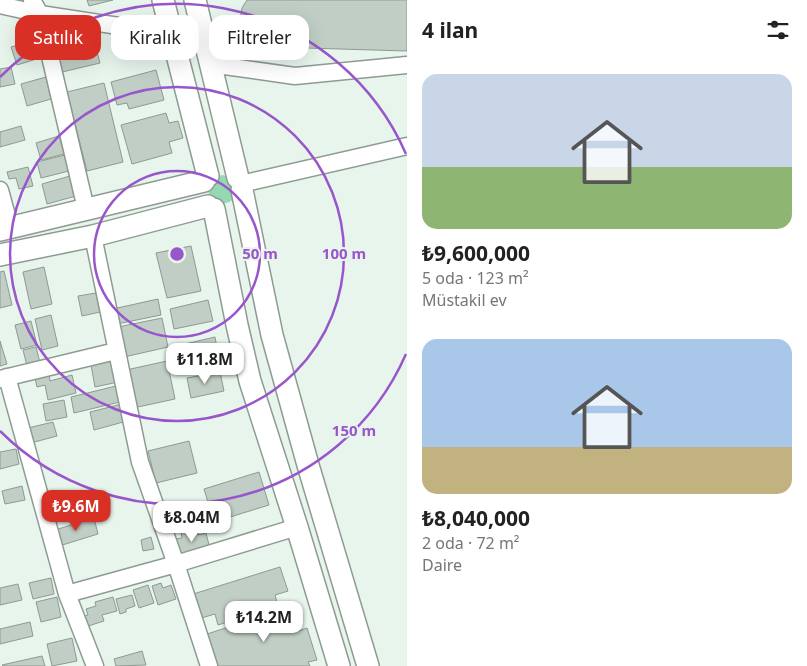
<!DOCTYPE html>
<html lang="tr">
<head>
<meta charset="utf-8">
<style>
  :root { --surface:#fff; --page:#f2f2f2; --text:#222; --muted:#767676; --accent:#d93025 }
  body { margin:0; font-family:"Noto Sans",sans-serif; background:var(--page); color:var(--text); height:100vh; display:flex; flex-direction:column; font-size:19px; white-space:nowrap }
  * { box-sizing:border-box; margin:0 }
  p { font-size:16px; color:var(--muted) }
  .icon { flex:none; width:28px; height:28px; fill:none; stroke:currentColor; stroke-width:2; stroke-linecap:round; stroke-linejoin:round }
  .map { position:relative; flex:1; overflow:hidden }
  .panel { display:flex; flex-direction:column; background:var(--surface); width:400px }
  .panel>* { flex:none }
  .guide { position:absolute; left:15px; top:15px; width:316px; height:45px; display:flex; gap:10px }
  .price { position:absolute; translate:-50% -42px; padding:0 11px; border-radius:10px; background:#fff; color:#222; font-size:16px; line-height:32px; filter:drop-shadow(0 1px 2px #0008) }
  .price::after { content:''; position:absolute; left:50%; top:30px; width:15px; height:11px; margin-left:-8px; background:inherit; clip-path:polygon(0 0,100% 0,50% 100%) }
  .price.active { background:var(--accent); color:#fff }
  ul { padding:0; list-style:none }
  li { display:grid; align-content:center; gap:10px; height:265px; padding:0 15px }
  li span { display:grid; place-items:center; height:155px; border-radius:15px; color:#555 }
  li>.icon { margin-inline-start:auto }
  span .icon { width:90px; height:90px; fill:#fffc; stroke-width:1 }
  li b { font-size:21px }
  h2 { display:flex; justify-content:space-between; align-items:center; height:60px; padding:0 15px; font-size:21px }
  .chip { padding:0 18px; border-radius:15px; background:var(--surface); box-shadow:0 5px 20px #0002; font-size:18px; line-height:45px }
  .chip.active { background:var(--accent); color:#fff }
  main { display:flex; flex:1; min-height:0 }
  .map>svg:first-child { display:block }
  .green { fill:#94d9b1 }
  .building { fill:#c0cec5; stroke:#8d9a92 }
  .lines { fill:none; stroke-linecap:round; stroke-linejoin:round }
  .minor-casing { stroke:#8e9b92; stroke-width:19 }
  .major-casing { stroke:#8e9b92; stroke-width:24 }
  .minor { stroke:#fff; stroke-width:16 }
  .major { stroke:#fff; stroke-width:21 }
  .ring { fill:none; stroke:#9956cb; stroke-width:2.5 }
  .centre { fill:#9956cb; stroke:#e7f5ed; stroke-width:2.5 }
  .ring-label { font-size:15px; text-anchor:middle; font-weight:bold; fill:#9956cb; stroke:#e7f5ed; stroke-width:4; stroke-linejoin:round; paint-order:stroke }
</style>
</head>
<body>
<main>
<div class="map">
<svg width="407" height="666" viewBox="0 0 407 666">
  <rect width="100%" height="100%" fill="#e7f5ed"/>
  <path class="green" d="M222 175 231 177 235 198C222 211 200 198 212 182 216 178 217 177 222 175Z"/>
  <path class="building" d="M87 0H113L89 6Z
    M247 0H407V51L306 48 295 55 283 59 270 58 258 52 248 44 242 33 240 21 242 8Z
    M35 40 40 58 17 65 11 47Z
    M95 44 100 63 62 72 57 53Z
    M11 67 15 84 0 87V69Z
    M156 70 164 100 129 109 127 103 117 105 111 82Z
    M46 77 51 99 27 106 21 84Z
    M104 83 123 162 87 171 67 92Z
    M166 113 169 123 178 121 183 138 169 142 172 153 132 164 121 125Z
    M21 126 25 140 0 147V132Z
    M59 136 64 154 41 160 36 143Z
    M65 155 69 171 41 178 37 162Z
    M28 167 33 186 19 189 16 178 9 179 7 172Z
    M70 176 76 196 47 204 42 184Z
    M191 246 201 291 167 298 156 253Z
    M44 267 52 304 31 309 23 272Z
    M4 271 12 305 0 308V272Z
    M96 293 100 312 82 316 78 296Z
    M158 299 161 315 117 324 113 309Z
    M208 300 213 321 174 329 170 309Z
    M51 315 58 346 42 350 35 319Z
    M162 318 168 347 124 357 118 327Z
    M31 321 37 345 21 349 15 325Z
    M215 337 219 359 190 365 185 344Z
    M0 341 7 364 0 366Z
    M36 347 40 363 27 366 23 350Z
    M113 360 118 382 95 387 91 365Z
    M167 361 175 399 133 408 126 370Z
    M220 372 224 391 191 398 187 378Z
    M49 375 50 381 72 375 76 393 48 400 45 385 37 387 35 378Z
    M116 386 120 402 74 413 71 397Z
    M64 400 67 417 46 421 43 404Z
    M122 404 127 421 94 430 90 412Z
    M53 422 57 436 27 444 28 428Z
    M189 441 197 473 156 483 148 451Z
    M16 449 19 464 0 469V452Z
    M259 472 269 505 214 522 204 489Z
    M22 486 25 500 5 504 2 491Z
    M91 496 95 511 49 524 45 509Z
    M94 518 98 534 59 546 55 530Z
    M191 529 192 534 198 533V535L206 533 210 549 179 557 175 539 182 538 181 532Z
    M151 537 154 549 143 551 141 540Z
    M280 567 288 591 275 595 278 606 218 625 215 614 198 619 190 595Z
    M51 578 54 594 33 599 29 583Z
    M161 583 163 588 171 585 176 599 158 605 152 586Z
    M18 584 22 600 0 605V588Z
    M148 585 154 603 139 608 133 590Z
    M132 595 135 606 126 609V612L120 614 116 599Z
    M57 597 61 617 41 622 36 602Z
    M113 597 117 611 102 615 104 621 88 626 85 616 88 615 86 609 96 606 95 602Z
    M291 607 299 631 307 628 317 660 308 662 310 666H217L207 634Z
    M30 622 33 636 0 644V629Z
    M72 638 77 661 52 666 47 644Z
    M142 651 146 665 116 666 114 659Z
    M42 656 45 666H3L2 665Z"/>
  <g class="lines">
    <g class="minor-casing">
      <path id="minor" d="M32 0 40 14 86 209
        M0 5 40 14 171 34
        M210 64 295 76 407 65
        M241 184 407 146
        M0 190 10 227
        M93 236 140 462 176 564 209 666
        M7 377 67 594 95 666
        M0 379 116 351
        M67 594 176 564 297 527"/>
    </g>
    <g class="major-casing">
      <path id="major" d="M163 0 208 176
        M195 0 238 178
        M242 190 272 335 308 465 368 666
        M214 209 237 325 250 381 297 527 339 666
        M0 230 204 181
        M0 255 93 236 208 206"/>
    </g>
    <use href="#minor" class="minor"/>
    <use href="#major" class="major"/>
  </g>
  <g class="ring">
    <circle cx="177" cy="254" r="83"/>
    <circle cx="177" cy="254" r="167"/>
    <path d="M406 354A250 250 0 0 1 0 431M0 77A250 250 0 0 1 406 154"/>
  </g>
  <circle cx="177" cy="254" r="8" class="centre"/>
  <g class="ring-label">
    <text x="260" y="259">50 m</text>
    <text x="344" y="259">100 m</text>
    <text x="354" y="436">150 m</text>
  </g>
</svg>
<b class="price" style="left:205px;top:385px">₺11.8M</b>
<b class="price active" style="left:76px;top:532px">₺9.6M</b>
<b class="price" style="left:192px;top:543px">₺8.04M</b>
<b class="price" style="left:264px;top:643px">₺14.2M</b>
<div class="guide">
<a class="chip active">Satılık</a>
<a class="chip">Kiralık</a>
<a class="chip">Filtreler</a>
</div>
</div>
<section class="panel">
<h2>4 ilan<svg class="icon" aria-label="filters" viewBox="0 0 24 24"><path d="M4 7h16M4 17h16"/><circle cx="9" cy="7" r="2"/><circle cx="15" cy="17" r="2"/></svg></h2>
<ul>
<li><span style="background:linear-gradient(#c9d6e8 60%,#8fb573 0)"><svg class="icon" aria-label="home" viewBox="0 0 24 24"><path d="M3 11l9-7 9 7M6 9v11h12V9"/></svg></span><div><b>₺9,600,000</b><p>5 oda · 123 m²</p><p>Müstakil ev</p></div></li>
<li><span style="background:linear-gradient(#a9c7e8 70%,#c2b280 0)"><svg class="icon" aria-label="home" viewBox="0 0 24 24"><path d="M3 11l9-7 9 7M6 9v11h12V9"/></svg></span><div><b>₺8,040,000</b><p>2 oda · 72 m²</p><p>Daire</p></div></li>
</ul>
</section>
</main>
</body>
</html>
